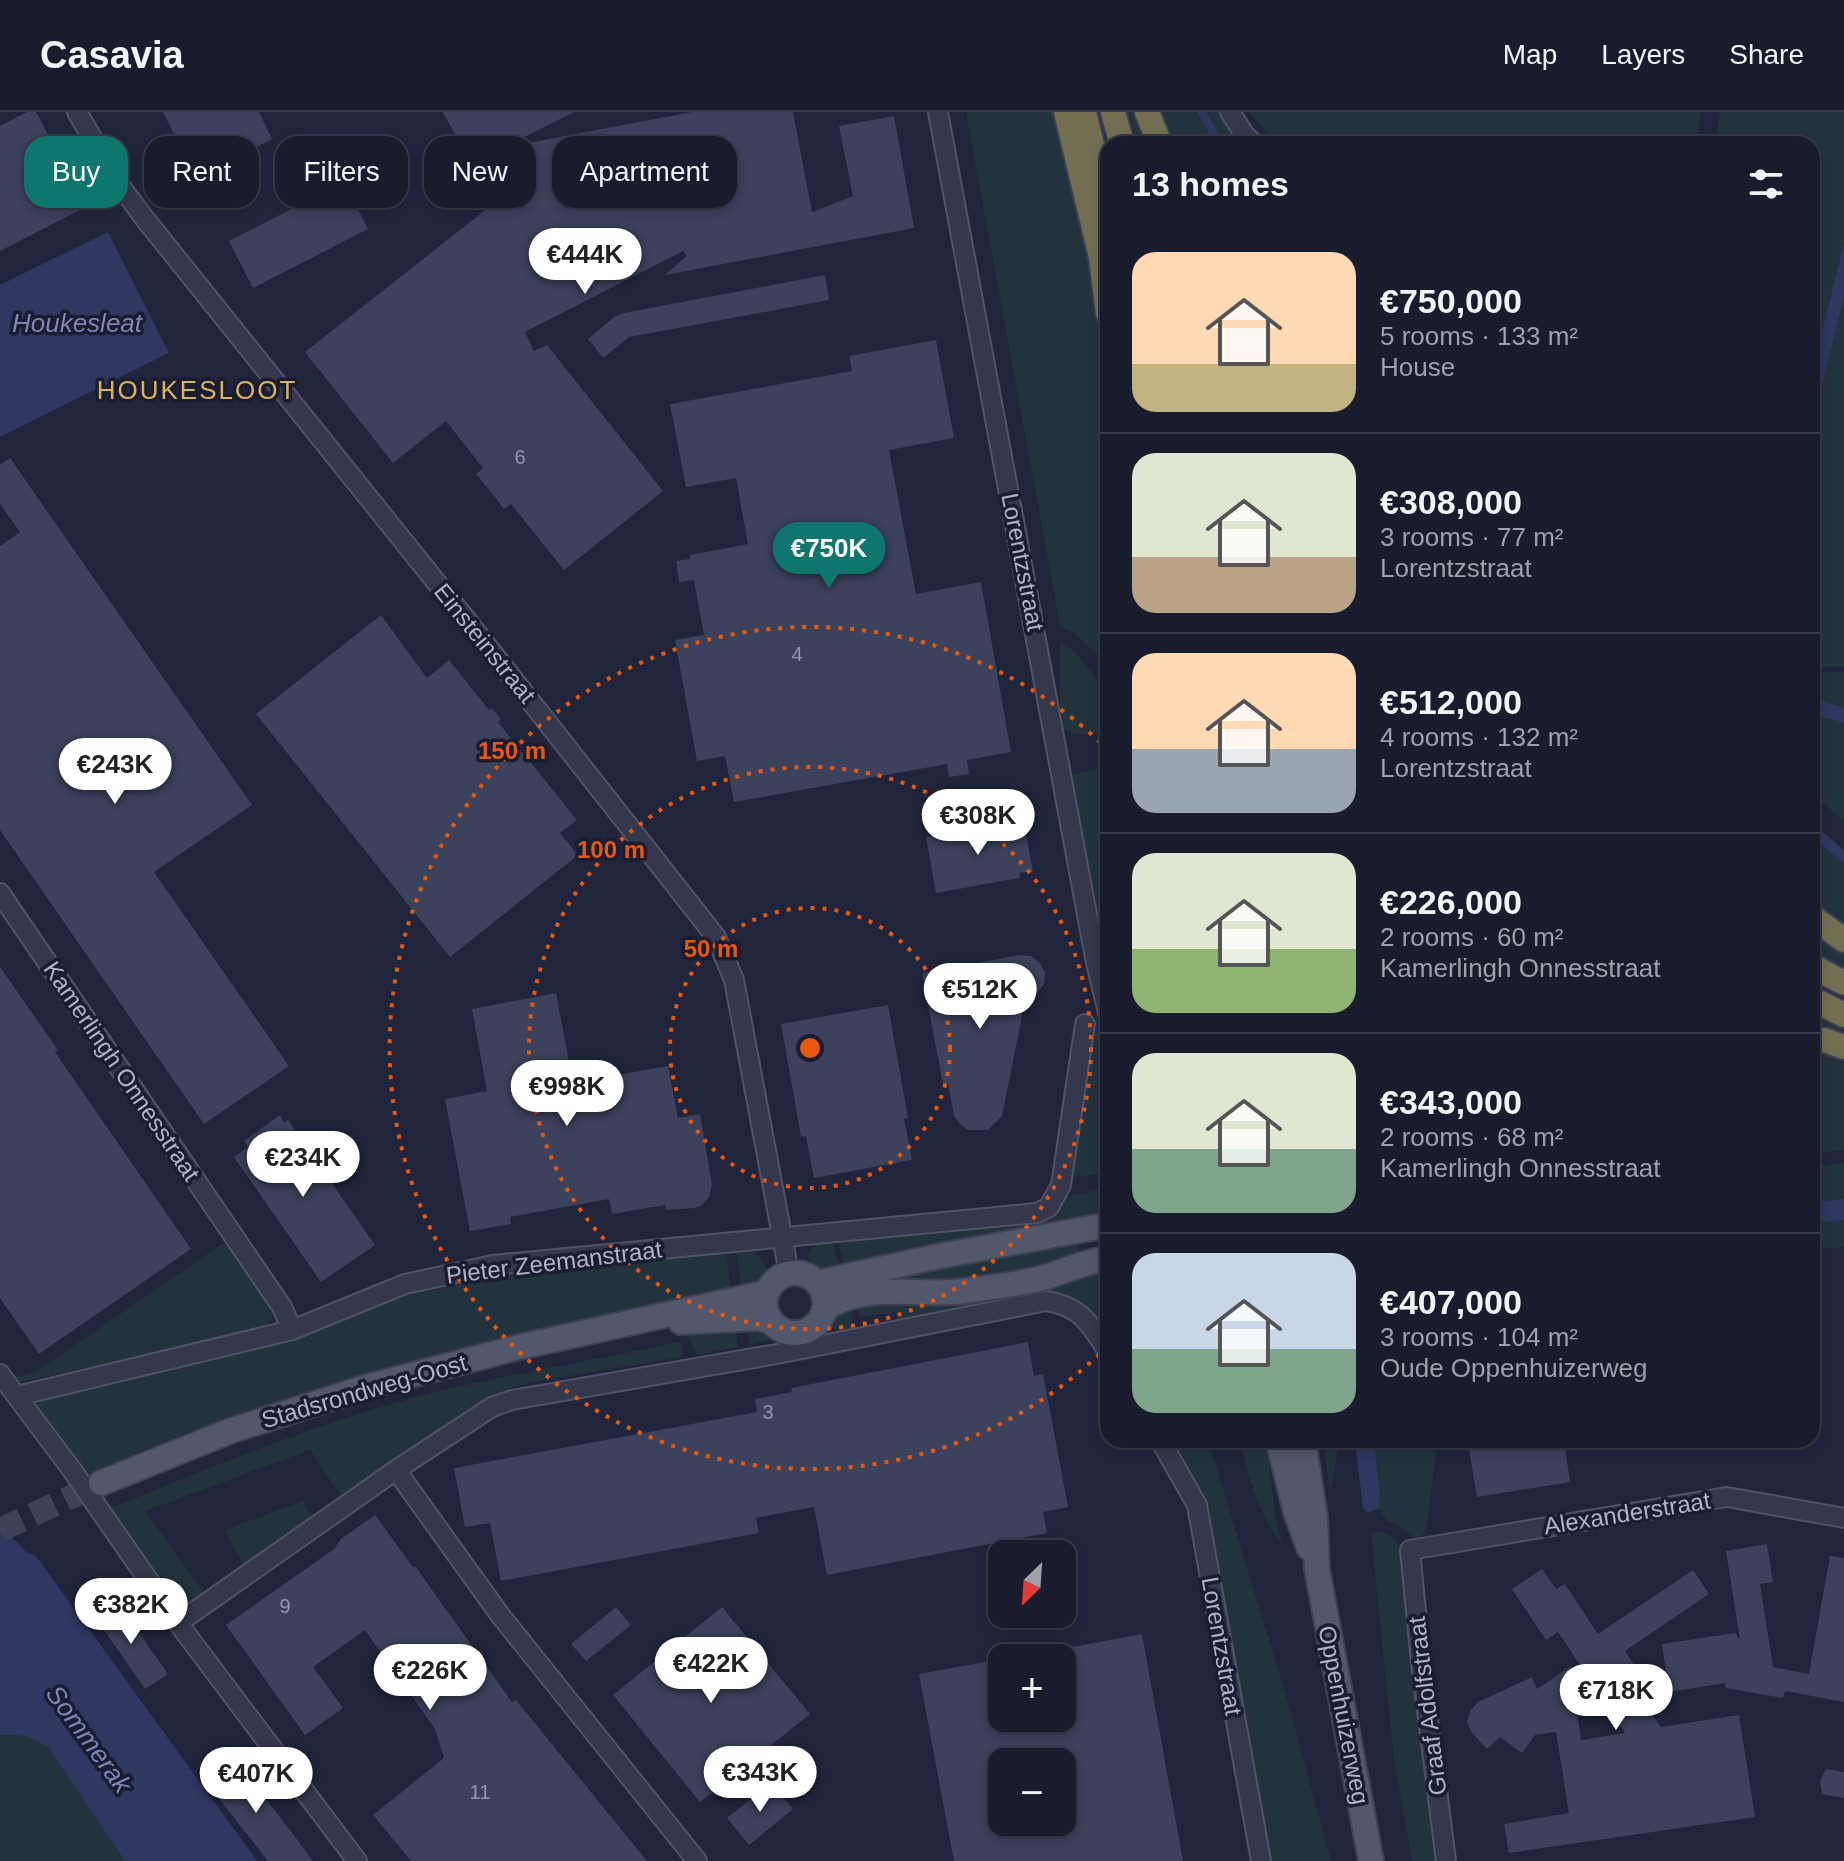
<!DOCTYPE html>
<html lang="en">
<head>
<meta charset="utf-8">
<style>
  :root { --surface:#191c2d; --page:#222535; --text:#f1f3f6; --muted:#9fa1aa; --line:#373a49; --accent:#0f766e }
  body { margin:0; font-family:Arial,sans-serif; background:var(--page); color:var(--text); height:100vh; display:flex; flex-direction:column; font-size:30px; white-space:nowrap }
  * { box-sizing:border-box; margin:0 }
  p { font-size:26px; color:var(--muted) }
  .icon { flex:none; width:44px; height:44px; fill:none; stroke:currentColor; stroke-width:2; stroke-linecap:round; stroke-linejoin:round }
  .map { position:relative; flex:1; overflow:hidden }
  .side { position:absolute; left:1100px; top:24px; width:720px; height:1312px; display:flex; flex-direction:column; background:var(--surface); border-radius:24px; box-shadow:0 4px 12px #0003,0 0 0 2px var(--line) }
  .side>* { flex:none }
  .banner { position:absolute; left:24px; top:24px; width:760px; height:72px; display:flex; gap:16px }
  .needle { width:52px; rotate:205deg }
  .tools { position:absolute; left:988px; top:1428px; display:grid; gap:16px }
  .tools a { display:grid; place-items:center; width:88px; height:88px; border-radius:16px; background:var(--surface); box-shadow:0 4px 12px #0003,0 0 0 2px var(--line); font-size:40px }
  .price { position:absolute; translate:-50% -68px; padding:0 18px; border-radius:28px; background:#fff; color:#222; font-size:26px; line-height:52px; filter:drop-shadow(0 2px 4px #0008) }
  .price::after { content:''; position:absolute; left:50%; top:48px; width:24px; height:18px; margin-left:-12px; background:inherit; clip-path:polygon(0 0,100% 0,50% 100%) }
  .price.active { background:var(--accent); color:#fff }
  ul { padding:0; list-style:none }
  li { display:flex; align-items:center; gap:24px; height:200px; padding:0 32px }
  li+li { border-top:2px solid var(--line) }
  li span { display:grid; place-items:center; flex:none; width:224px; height:160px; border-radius:24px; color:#555 }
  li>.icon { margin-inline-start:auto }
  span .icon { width:96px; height:96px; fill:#fffc; stroke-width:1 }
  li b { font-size:34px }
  h2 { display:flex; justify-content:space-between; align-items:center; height:96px; padding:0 32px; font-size:34px }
  .chip { padding:0 28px; border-radius:24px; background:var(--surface); box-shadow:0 4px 12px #0003,0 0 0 2px var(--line); font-size:28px; line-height:72px }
  .chip.active { background:var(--accent); color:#fff }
  header { display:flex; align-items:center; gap:48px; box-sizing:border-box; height:112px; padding:0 40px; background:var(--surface); border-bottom:2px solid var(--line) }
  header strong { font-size:38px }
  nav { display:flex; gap:44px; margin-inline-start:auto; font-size:28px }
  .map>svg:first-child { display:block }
  .green { fill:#23333d }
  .water { fill:#303760 }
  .building { fill:#3c415c; fill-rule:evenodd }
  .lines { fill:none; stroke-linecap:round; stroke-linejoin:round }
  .major-tunnel { stroke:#3e4158; stroke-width:24; stroke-dasharray:24 12; stroke-linecap:butt }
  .minor-casing { stroke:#505367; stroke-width:22 }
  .major-casing { stroke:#3e4155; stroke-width:28 }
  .highway-casing { stroke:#3d4054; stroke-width:28 }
  .minor { stroke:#35384c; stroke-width:18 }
  .major { stroke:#52576c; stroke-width:24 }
  .highway { stroke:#726e51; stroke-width:24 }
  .ring { fill:none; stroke:#e8590c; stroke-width:4; stroke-dasharray:4 8 }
  .labels { text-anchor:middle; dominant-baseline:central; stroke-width:7; stroke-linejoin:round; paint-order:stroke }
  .number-label { font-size:20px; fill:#9396ad }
  .street-label { font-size:24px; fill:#b0b3c8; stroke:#1a1d31 }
  .water-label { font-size:26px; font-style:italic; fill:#7d87b6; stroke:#1a1d31 }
  .neighbourhood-label { font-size:26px; letter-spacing:2px; fill:#dab258; stroke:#1a1d31 }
  .centre { fill:#e8590c; stroke:#1a1d31; stroke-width:4 }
  .ring-label { font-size:24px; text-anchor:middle; font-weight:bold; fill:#e8590c; stroke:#1a1d31; stroke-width:7; stroke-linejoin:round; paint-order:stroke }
</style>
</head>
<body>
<header>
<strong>Casavia</strong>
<nav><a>Map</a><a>Layers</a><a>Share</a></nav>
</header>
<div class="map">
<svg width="1844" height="1749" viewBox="0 0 1844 1749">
  <rect width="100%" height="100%" fill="#21253c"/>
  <path class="green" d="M966 0H1061L1106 240 1108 552 1074 521 1060 513Z
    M1128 0H1136L1149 32H1137Z
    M1152 0H1197L1215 32H1167Z
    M1206 0H1220L1241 32H1225Z
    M1249 0H1701L1696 32H1278Z
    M1720 0H1844V131L1812 259V32H1716Z
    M1844 185V555H1812V313Z
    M1060 529 1075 540 1108 582V624C1091 618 1078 629 1063 615L1060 600Z
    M1812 560H1844V596L1812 586Z
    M1812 602 1844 611V709L1812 681Z
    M1107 655 1108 662V852L1072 663Z
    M1812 725 1844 752V820L1812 795Z
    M1812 812 1844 836V856L1812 839Z
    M1812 899 1844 914V920L1812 913Z
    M1097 900 1108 927V1061L1073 1065Z
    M1812 938 1844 943V1038L1812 1042Z
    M1844 1051V1087L1812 1090V1055Z
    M1108 1076V1108L847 1158 839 1135 842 1129 1054 1101 1068 1084Z
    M1844 1108V1135L1812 1138V1111Z
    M831 1127 841 1160C826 1161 814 1159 808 1144L817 1129Z
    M1076 1127 1080 1147 949 1172H881L897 1161Z
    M225 1130 269 1190 274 1201 267 1214 35 1267 18 1271 10 1267 37 1259Z
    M751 1135 764 1151 767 1160 759 1171 742 1178 736 1137Z
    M726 1138 731 1180C511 1225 287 1268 82 1366L36 1304 37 1293 44 1286 293 1227 417 1176 500 1161Z
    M1108 1161V1205L1100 1206 1078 1191 1049 1183 898 1208 895 1200 860 1205 855 1192Z
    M850 1191 855 1218C844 1218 835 1220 826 1212L833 1202Z
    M736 1213 738 1235 697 1243 686 1219Z
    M747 1213 779 1225 750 1233Z
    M679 1230 683 1236 682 1245 527 1271 502 1279 343 1387 310 1338 145 1399 205 1482 186 1495 177 1489 106 1398C215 1353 325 1308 440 1279 519 1260 600 1247 679 1230Z
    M1168 1328H1208L1287 1587 1331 1749H1271L1210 1418Z
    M1239 1328H1266L1276 1408 1282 1433C1256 1397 1251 1369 1239 1328Z
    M1323 1328H1340L1330 1381Z
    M1374 1328H1438L1426 1417 1422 1424 1415 1427 1395 1411 1387 1409 1379 1396 1380 1381Z
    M303 1389 312 1406 245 1456 225 1418Z
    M1379 1420C1393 1423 1397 1428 1401 1441L1423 1653 1436 1749H1412L1394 1647 1371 1421Z
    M0 1623 27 1624 48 1635 125 1749H0Z"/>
  <path class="water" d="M1197 0H1206L1225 32H1215Z
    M108 120 169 241 0 325V173Z
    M1844 131V185L1812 313V259Z
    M1812 586 1844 596V611L1812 602Z
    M1812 711 1844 738V752L1812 725Z
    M1844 1087V1108L1812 1111V1090Z
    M1355 1328H1374L1380 1381 1379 1396 1368 1401 1363 1396Z
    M0 1412 25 1439 36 1444 257 1749H125L48 1635 27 1624 0 1623Z"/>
  <path class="building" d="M27 0H36L86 95 0 139V14Z
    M163 0H259L272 27 196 66Z
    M443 0H574L470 52Z
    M692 0H793L812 100 853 84 839 14 894 4 914 116 665 163 687 144 683 139 525 220 534 239 547 233 663 379 564 458 511 392 504 397 490 379 476 362 483 356 446 309 393 351 305 240 493 92 521 85 512 34Z
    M344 70 368 117 253 176 229 129Z
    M825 163 829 188 629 225 603 246 588 227 614 205 624 201Z
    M936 228 954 326 889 338 916 482 981 470 1011 640 967 648 969 662 949 665 947 652 734 690 725 644 697 649 675 528 704 523 694 468 679 470 676 449 690 447V443L748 432 736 366 686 375 670 292 852 259 849 244Z
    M10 346 252 693 154 760 289 954 204 1012 0 718V434L20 420 0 392V353Z
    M381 503 427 566 449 548 489 598 492 596 501 607 498 610 577 708 560 721 578 743 450 845 256 602Z
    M1010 710 1011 718 1025 716 1033 759 1019 761 1020 766 936 781 926 725Z
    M1020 843 1031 844 1040 851 1045 861 1044 872 1037 881 1027 879 1002 1004 988 1018H968L960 1012 954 1004 948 971 943 972 922 861Z
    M0 855 58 938 55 940 191 1137 39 1242 0 1186Z
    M556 881 573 971 668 954 678 1006 700 1002 712 1073 709 1085 702 1093 694 1096 666 1098 665 1093 612 1102 609 1087 510 1105 511 1112 470 1119 445 987 487 979 472 897Z
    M888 893 908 1006 904 1007 912 1048 814 1066 806 1024 801 1025 781 912Z
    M280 1003 284 1011 288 1008 375 1133 321 1170 234 1045 248 1035 244 1029Z
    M1028 1230 1034 1264 1043 1262 1068 1395 1043 1400 1047 1421 827 1463 814 1395 756 1406 759 1421 501 1469 490 1411 465 1415 454 1356 757 1300 755 1287 792 1280 791 1276Z
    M1479 1328H1564L1570 1370 1477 1385 1469 1337 1481 1336Z
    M375 1403 413 1455 415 1454 512 1590 516 1588 647 1749H411L373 1703 444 1646 435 1617 365 1518 313 1555 343 1596 305 1623 226 1513 334 1437 341 1427Z
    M1767 1432 1773 1470 1760 1472 1773 1555 1809 1562 1830 1444 1844 1446V1590L1785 1579 1783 1586 1726 1576 1725 1571 1669 1580 1662 1532 1735 1521 1740 1528 1726 1439Z
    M1542 1457 1556 1477 1565 1472 1598 1522 1693 1458 1709 1482 1625 1539 1655 1584 1644 1591 1661 1615 1739 1603 1755 1705 1509 1741 1504 1712 1569 1701 1556 1620 1535 1623 1522 1641 1500 1625 1487 1637 1472 1621 1467 1610 1470 1599 1478 1590 1532 1565 1537 1577 1571 1554 1581 1628 1625 1621 1558 1520 1546 1528 1512 1477Z
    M117 1490 168 1562 145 1577 95 1505Z
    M616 1495 631 1513 586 1549 571 1532Z
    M722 1495 810 1602 700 1690 613 1583Z
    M1142 1522 1183 1749H954L919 1562 1002 1547V1606H1062V1537ZM1002 1650H1062V1710H1002Z
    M234 1646 293 1722 313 1749H268L205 1669Z
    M1826 1657 1844 1660V1686L1822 1682 1820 1669Z
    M771 1671 793 1697 749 1733 727 1706Z"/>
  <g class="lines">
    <path class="major-tunnel" d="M0 1418 101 1371"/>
    <g class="minor-casing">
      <path id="minor" d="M77 0 119 72 145 107 469 511 716 825 734 868 789 1161
        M938 0 1096 851 1108 901
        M1230 0 1244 22 1254 32
        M0 781 282 1195 292 1218
        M0 1262 72 1358 178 1511 357 1749
        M17 1284 292 1218 405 1172 493 1153 1037 1101 1049 1095 1061 1073 1085 912
        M1160 1328 1197 1393 1261 1749
        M396 1358 500 1503 697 1749
        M178 1511 396 1358 492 1295 512 1288 777 1242 1046 1189C1081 1194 1090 1212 1108 1240
        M1446 1749 1421 1551 1410 1438 1727 1385 1844 1406"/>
    </g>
    <g class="major-casing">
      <path id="major" d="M765 1191a30 30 0 1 1 60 0a30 30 0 1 1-60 0Z
        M817 1171 940 1144 1108 1113
        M824 1197C867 1169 916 1185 963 1179 989 1176 1031 1171 1055 1162 1073 1155 1089 1150 1108 1146
        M681 1210 759 1206 772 1210
        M1278 1328 1296 1400 1309 1436
        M1303 1328 1315 1405 1317 1457 1371 1749
        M101 1371 230 1319 370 1274 519 1235 766 1181"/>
    </g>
    <g class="highway-casing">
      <path id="highway" d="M1066 0 1101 145 1108 201
        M1084 0 1094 41 1108 78
        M1113 0 1122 32
        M1147 0 1160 32
        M1812 805 1844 828
        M1812 854 1844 871
        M1812 887 1844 903
        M1812 928H1824L1844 935"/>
    </g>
    <use href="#minor" class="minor"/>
    <use href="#major" class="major"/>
    <use href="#highway" class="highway"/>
  </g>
  <g class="ring">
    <circle cx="810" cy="936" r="140"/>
    <circle cx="810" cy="936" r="281"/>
    <path d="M1108 1234A421 421 0 1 1 1108 638"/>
  </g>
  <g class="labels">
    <g class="number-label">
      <text x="520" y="345">6</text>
      <text x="797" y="542">4</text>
      <text x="768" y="1300">3</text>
      <text x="285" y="1494">9</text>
      <text x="480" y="1680">11</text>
    </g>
    <g class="street-label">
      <text transform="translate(1023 450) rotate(79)">Lorentzstraat</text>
      <text transform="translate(485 531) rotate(51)">Einsteinstraat</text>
      <text transform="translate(122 959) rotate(56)">Kamerlingh Onnesstraat</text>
      <text transform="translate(554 1150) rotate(-7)">Pieter Zeemanstraat</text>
      <text transform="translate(364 1279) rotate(-16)">Stadsrondweg-Oost</text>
      <text transform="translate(1627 1401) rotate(-9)">Alexanderstraat</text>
      <text transform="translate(1222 1534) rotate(80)">Lorentzstraat</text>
      <text transform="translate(1427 1594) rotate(-97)">Graaf Adolfstraat</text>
      <text transform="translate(1344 1603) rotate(79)">Oppenhuizerweg</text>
    </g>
    <g class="water-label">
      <text x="77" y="211">Houkesleat</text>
      <text transform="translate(89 1627) rotate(54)">Sommerak</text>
    </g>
    <g class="neighbourhood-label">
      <text x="197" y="278">HOUKESLOOT</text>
    </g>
  </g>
  <circle cx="810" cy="936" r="12" class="centre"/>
  <g class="ring-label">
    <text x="512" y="647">150 m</text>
    <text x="611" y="746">100 m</text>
    <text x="711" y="845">50 m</text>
  </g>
</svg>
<div class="tools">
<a><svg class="needle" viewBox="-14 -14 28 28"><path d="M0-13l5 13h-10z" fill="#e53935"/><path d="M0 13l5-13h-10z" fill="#9fa1aa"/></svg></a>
<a>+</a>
<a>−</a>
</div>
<b class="price" style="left:585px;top:184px">€444K</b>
<b class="price active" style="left:829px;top:478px">€750K</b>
<b class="price" style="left:115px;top:694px">€243K</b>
<b class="price" style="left:978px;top:745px">€308K</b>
<b class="price" style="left:980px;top:919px">€512K</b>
<b class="price" style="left:567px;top:1016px">€998K</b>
<b class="price" style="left:303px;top:1087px">€234K</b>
<b class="price" style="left:131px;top:1534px">€382K</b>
<b class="price" style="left:711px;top:1593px">€422K</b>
<b class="price" style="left:430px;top:1600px">€226K</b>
<b class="price" style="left:1616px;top:1620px">€718K</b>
<b class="price" style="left:760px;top:1702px">€343K</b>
<b class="price" style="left:256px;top:1703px">€407K</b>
<div class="banner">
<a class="chip active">Buy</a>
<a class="chip">Rent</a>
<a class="chip">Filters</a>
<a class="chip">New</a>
<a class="chip">Apartment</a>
</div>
<section class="side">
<h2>13 homes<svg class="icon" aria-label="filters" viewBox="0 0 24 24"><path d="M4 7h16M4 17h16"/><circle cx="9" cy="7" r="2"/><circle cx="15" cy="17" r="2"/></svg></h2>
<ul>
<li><span style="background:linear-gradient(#ffd9b3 70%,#c2b280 0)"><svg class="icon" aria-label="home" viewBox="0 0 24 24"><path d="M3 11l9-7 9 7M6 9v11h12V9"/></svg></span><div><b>€750,000</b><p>5 rooms · 133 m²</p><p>House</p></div></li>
<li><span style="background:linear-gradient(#dfe7d0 65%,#b9a48a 0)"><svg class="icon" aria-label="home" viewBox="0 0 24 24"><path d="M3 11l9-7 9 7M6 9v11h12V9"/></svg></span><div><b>€308,000</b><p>3 rooms · 77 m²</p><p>Lorentzstraat</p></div></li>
<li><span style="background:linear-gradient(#ffd9b3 60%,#9aa5b1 0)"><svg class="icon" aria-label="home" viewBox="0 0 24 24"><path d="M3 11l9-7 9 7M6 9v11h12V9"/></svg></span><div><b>€512,000</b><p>4 rooms · 132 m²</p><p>Lorentzstraat</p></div></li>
<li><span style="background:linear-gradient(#dfe7d0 60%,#8fb573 0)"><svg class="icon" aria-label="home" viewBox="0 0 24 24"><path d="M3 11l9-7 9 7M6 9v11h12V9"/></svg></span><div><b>€226,000</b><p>2 rooms · 60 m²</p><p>Kamerlingh Onnesstraat</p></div></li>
<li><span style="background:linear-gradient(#dfe7d0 60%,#7fa58c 0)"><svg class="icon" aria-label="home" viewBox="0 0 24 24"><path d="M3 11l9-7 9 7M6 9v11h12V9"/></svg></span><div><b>€343,000</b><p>2 rooms · 68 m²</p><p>Kamerlingh Onnesstraat</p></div></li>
<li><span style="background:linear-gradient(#c9d6e8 60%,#7fa58c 0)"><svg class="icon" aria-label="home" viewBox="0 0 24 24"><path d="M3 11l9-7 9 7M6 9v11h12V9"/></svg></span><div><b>€407,000</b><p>3 rooms · 104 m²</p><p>Oude Oppenhuizerweg</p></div></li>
</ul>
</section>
</div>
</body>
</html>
